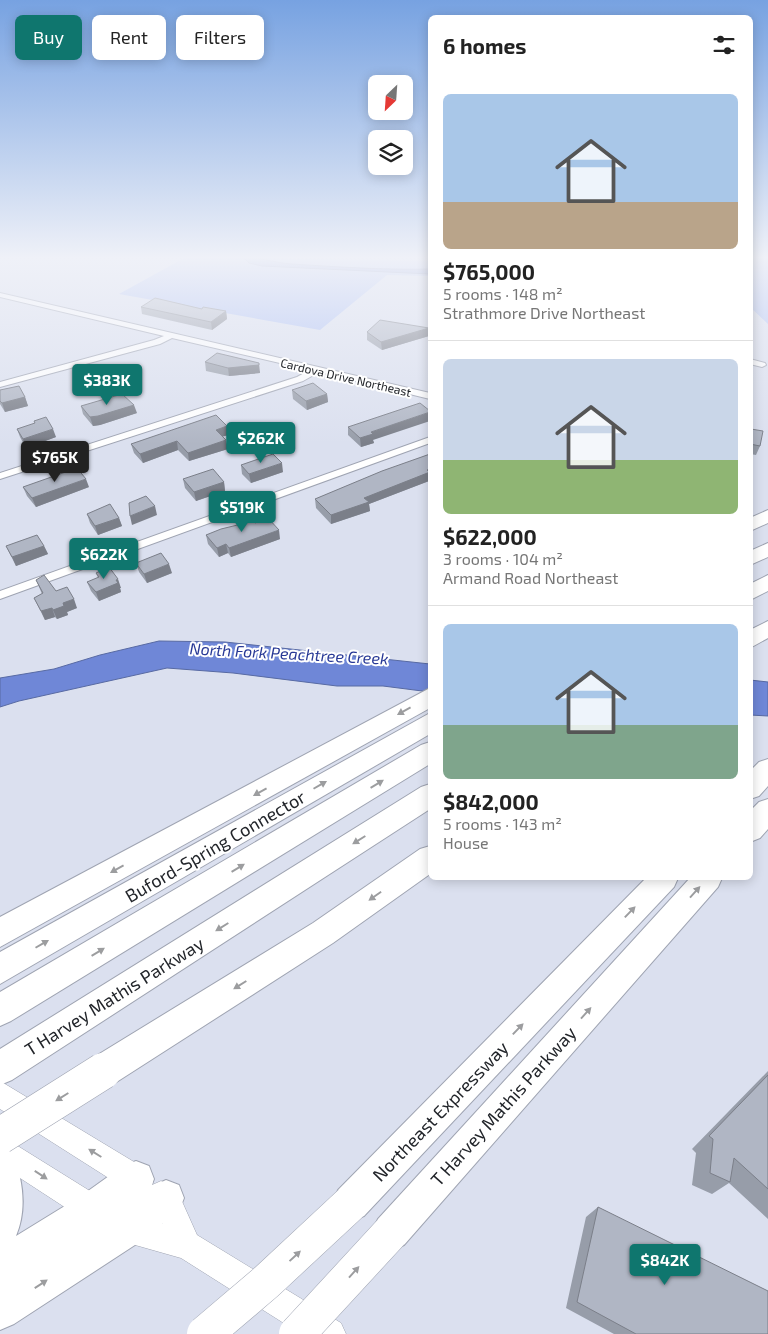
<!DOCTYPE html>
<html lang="en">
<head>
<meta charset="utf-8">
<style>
  :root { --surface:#fff; --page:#f2f2f2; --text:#222; --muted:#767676; --line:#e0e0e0; --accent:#0f766e }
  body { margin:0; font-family:"Exo 2",sans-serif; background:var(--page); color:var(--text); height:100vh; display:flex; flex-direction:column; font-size:19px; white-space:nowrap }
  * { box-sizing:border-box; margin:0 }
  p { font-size:16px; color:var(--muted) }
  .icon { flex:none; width:28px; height:28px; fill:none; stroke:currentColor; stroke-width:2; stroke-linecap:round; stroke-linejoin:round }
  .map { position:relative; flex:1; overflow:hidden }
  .sheet { position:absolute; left:428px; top:15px; width:325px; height:865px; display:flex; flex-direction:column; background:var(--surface); border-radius:8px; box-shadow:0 2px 12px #0003 }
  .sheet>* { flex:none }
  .banner { position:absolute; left:15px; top:15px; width:338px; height:45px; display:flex; gap:10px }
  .needle { width:32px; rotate:205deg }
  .buttons { position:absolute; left:368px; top:75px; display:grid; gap:10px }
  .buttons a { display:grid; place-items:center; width:45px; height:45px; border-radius:8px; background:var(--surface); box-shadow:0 2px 12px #0003; font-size:25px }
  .price { position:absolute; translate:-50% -42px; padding:0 11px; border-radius:5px; background:var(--accent); color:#fff; font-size:16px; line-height:32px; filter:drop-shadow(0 1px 2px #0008) }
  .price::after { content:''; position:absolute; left:50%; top:30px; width:15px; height:11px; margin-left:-8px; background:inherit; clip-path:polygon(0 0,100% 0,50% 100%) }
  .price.selected { background:#222; color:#fff }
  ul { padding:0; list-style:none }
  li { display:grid; align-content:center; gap:10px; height:265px; padding:0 15px }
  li+li { border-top:1px solid var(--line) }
  li span { display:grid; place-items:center; height:155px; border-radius:8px; color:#555 }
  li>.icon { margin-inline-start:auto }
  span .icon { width:90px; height:90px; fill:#fffc; stroke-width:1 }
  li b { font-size:21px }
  h2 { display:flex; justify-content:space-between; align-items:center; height:60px; padding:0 15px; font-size:21px }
  .chip { padding:0 18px; border-radius:8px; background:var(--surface); box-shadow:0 2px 12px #0003; font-size:18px; line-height:45px }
  .chip.selected { background:var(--accent); color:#fff }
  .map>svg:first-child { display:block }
  .built { fill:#ced6ec }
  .green { fill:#acbff4 }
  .water { fill:#6f87d7; stroke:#586aa3 }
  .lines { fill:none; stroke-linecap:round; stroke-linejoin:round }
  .street-casing { stroke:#9fa4b2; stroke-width:2 }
  .secondary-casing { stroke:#9fa4b2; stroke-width:1 }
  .highway-casing { stroke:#9fa4b2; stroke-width:2 }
  .street { fill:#fff; fill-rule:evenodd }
  .secondary { fill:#fff; fill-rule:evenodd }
  .highway { fill:#fff; fill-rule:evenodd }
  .highway-bridge-casing { stroke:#9fa4b2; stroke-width:37; stroke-linecap:butt }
  .highway-bridge { stroke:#fff; stroke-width:36 }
  .wall { fill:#979da9 }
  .shaded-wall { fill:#7b7f89 }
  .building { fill:#b0b6c4; stroke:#7b7f89 }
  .oneway { fill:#9c9d9f }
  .labels { text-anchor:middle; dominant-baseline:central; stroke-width:4; stroke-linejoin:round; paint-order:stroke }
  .far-street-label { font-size:12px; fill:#22252a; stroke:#fff }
  .water-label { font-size:16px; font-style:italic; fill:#283996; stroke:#fff }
  .near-street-label { font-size:18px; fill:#22252a; stroke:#fff }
</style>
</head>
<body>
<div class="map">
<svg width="768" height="1334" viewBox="0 0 768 1334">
  <rect width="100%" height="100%" fill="#dbe0ef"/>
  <path class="built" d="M272 257H430V261L423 262Z"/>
  <path class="green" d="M186 257 430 261V276L387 275 320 330 119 294Z
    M750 257H768V324L750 307Z"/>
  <path class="water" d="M243 257C260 257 275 263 292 264 338 267 384 270 430 269V274L262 266 249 263Z
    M159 641 225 642 430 664V692L383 686H337L233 673 167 668 19 701 0 707V678L54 669 100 655Z
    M750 680 768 682V716L750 715Z"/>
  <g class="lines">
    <g class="street-casing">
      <path id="street" d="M0 293 430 393V399L319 372 303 381 0 479V473L297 377 310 370 172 338 160 344 0 387V382L154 340 164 336 0 297Z
        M750 359 765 363 766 365 762 367 750 364Z
        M430 437V443L0 599V591Z"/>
    </g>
    <g class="secondary-casing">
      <path id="secondary" d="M0 1081 149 1171 153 1181 152 1185 161 1181 176 1188 197 1235 341 1323 346 1334H301L181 1258 114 1239 109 1229 114 1219 124 1214 163 1224C158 1213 151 1206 147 1195L148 1191 139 1195 129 1191 0 1109Z
        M0 1135 106 1201 110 1211 106 1221 96 1225 86 1221 0 1165Z"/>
    </g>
    <g class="highway-casing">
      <path id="highway" d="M768 510V523L750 531V518Z
        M768 543V557L750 565V551Z
        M768 575V591L750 600V584Z
        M768 621V638L750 648V630Z
        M430 688V708L0 947V917Z
        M430 713V734L0 984V952Z
        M430 742V764L11 1021 0 1026V992L421 745Z
        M768 759V786L759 796 750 799V771L759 762Z
        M430 784V809L12 1080 0 1085V1049L421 787Z
        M768 799V829L760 838 750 842V811L759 802Z
        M430 846V874L333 943 115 1083 103 1088 91 1083 86 1071 91 1059 313 923 420 849Z
        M646 878H678L674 887 364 1216 351 1221 338 1216 333 1203 338 1190Z
        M690 878H722L718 887 404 1245 391 1251 378 1245 372 1232 378 1219Z
        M0 1149 13 1154C23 1180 27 1210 16 1236L81 1196 123 1166 136 1161 149 1166 154 1179 151 1187 166 1180 179 1185 184 1198 179 1211 138 1243 14 1324 0 1330Z"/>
    </g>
    <use href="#street" class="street"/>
    <use href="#secondary" class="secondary"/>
    <use href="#highway" class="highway"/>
    <g class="highway-bridge-casing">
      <path id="highway-bridge" d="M0 1136 103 1071
        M205 1334 265 1283 351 1203
        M297 1334 391 1232"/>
    </g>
    <use href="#highway-bridge" class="highway-bridge"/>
  </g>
  <path class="wall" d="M141 307 202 309 226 311 227 319 212 330 142 314Z
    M429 328V336L382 350 367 340V332Z
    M205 362 260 371V373L229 376 206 371Z
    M84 368 110 376 112 384 98 389 86 376Z
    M0 390 25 397 28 406 5 412 0 404Z
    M292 390 327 394 328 402 307 410 293 399Z
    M81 406 137 413 100 425 93 426 83 414Z
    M34 421 56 437 26 448 20 437 17 429 35 424Z
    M348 427 373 440 374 443 361 447 348 435Z
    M750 431 760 446 756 455 750 454Z
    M229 435 223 436 228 449 189 461 178 450 143 463 134 453 131 444Z
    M430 454V478L429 481 369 504 370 511 331 524 316 508 315 499Z
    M241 465 283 472 251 483 242 474Z
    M183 479 224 482 225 491 196 501 185 488Z
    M23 487H89L36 507 27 496Z
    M87 514 119 518 122 526 98 535 90 523Z
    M255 523 280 539 231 557 228 553 219 557 208 544 206 535Z
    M6 546H44L48 554 16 566Z
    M136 563 172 573 147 583 139 572Z
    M96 573 121 588H120L121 592 99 601 91 591 87 582 98 578Z
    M36 580 56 591 77 608 67 612 68 615 57 619 55 617 45 620 34 598 42 594Z
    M768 1071V1219L729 1183 712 1194 692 1185 696 1153 692 1149Z
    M598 1207 768 1334H614L566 1308 586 1217Z"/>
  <path class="shaded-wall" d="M226 311 227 319 212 330 211 322Z
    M429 328V336L382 350 381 342Z
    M259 363 260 373 229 376 228 368Z
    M110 376 112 384 98 389 96 380Z
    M327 394 328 402 307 410 306 401Z
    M25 397 28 406 5 412 2 403Z
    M134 405 137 413 100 425 93 426 90 417Z
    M430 412V421L373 440 374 443 361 447 360 438 371 432Z
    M227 426 229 435 217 438 216 430Z
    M53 429 56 437 26 448 23 439Z
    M226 440 228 449 189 461 188 453Z
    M177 441 178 450 143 463 140 454Z
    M282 463 283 472 251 483 249 474Z
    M430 469 429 481 369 504 370 511 331 524V515L364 498Z
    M86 479 89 487 36 507 32 498Z
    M224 482 225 491 196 501 194 492Z
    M155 506 157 515 132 525 130 516Z
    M119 518 122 526 98 535 95 526Z
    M279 530 280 539 231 557 229 548Z
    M226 544 228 553 219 557 217 548Z
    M44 546 48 554 16 566 12 557Z
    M169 564 172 573 147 583 144 574Z
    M118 579 121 588H120L121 592 99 601 96 592Z
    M74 599 77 608 67 612 68 615 57 619 53 610 63 603Z
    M52 608 55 617 45 620 41 611Z"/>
  <path class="building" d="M155 298 202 309 203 307 226 311 211 322 141 307Z
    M380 320 429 328 381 342 367 332Z
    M217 353 259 363V365L228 368 205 362Z
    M99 365 110 376 96 380 84 368Z
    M313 383 327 394 306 401 292 390Z
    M19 386 25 397 2 403 0 401V390Z
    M122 394 134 405 98 416 90 417 81 406Z
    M420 403 430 411V412L371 432 373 434 360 438 348 427Z
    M216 415 227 426 216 430 226 440 188 453 177 441 140 454 131 444Z
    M46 417 53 429 23 439 17 429 35 423 34 421Z
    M751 429 763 431 760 446 750 444V432Z
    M273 454 282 463 249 474 241 465Z
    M430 454V469L427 470 430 472 364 498 369 502 331 515 315 499 382 471Z
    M77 468 86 479 32 498 23 487Z
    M213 469 224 482 194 492 183 479Z
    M146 496 155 506 130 516 129 503Z
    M110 504 119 518 95 526 87 514Z
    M268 518 279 530 229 548 226 544 217 548 206 535 221 529 254 521 255 523Z
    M37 535 44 546 12 557 6 546Z
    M161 553 169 564 144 574 136 563Z
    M109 567 118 579 116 580 118 583 96 592 87 582 99 577 96 573Z
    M44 575 56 591 67 587 74 599 63 603 64 606 53 610 52 608 41 611 34 598 43 593 36 580Z
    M768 1075V1189L734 1158 730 1182 710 1173 713 1139 709 1136Z
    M598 1207 768 1291V1334H636L577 1302Z"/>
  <defs><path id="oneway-solid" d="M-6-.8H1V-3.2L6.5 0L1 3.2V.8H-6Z" transform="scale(1.25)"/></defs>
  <g class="oneway">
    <use href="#oneway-solid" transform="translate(404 711) rotate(151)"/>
    <use href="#oneway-solid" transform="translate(377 784) rotate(-31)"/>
    <use href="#oneway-solid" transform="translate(320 785) rotate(-30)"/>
    <use href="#oneway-solid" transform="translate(260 792) rotate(151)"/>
    <use href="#oneway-solid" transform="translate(359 840) rotate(148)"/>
    <use href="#oneway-solid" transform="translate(238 868) rotate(-31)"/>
    <use href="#oneway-solid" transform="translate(117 869) rotate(151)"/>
    <use href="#oneway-solid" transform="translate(695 892) rotate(-48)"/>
    <use href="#oneway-solid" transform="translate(375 896) rotate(145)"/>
    <use href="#oneway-solid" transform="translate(630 912) rotate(-46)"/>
    <use href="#oneway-solid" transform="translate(222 927) rotate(148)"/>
    <use href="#oneway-solid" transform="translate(42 944) rotate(-30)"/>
    <use href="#oneway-solid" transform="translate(98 952) rotate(-31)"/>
    <use href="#oneway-solid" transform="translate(240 985) rotate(148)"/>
    <use href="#oneway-solid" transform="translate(586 1013) rotate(-48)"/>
    <use href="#oneway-solid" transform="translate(518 1029) rotate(-46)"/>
    <use href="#oneway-solid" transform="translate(62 1097) rotate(148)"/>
    <use href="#oneway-solid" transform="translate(95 1153) rotate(-148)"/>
    <use href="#oneway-solid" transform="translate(41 1175) rotate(33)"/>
    <use href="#oneway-solid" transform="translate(295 1256) rotate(-43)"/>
    <use href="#oneway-solid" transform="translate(354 1272) rotate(-48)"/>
    <use href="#oneway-solid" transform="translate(41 1284) rotate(-33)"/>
  </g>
  <linearGradient id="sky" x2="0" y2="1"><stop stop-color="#77a2e1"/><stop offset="0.58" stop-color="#eff1f8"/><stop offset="1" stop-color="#eff1f8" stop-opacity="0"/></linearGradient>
  <rect width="768" height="444" fill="url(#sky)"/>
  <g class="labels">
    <g class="far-street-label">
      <text transform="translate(346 377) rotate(13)">Cardova Drive Northeast</text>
    </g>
    <g class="water-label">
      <text transform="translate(289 653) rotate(3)">North Fork Peachtree Creek</text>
    </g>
    <g class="near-street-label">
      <text transform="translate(215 846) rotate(-30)">Buford-Spring Connector</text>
      <text transform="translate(114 996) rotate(-32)">T Harvey Mathis Parkway</text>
      <text transform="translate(503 1106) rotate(-48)">T Harvey Mathis Parkway</text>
      <text transform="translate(440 1111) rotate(-46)">Northeast Expressway</text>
    </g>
  </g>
</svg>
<div class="buttons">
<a><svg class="needle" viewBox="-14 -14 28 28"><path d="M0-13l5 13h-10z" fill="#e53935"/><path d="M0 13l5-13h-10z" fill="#767676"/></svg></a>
<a><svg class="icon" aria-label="layers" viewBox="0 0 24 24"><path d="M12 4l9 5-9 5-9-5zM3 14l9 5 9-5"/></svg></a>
</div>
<b class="price" style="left:107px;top:406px">$383K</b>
<b class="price" style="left:261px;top:464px">$262K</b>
<b class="price selected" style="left:55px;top:483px">$765K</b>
<b class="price" style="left:242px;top:533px">$519K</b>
<b class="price" style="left:104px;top:580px">$622K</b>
<b class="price" style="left:665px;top:1286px">$842K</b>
<div class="banner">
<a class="chip selected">Buy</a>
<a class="chip">Rent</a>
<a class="chip">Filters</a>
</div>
<section class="sheet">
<h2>6 homes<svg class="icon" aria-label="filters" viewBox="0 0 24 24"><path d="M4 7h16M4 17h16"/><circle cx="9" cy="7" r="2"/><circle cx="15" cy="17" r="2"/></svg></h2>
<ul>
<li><span style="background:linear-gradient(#a9c7e8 70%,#b9a48a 0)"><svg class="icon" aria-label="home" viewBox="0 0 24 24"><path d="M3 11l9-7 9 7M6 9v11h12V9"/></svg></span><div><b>$765,000</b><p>5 rooms · 148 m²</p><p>Strathmore Drive Northeast</p></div></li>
<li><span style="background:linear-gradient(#c9d6e8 65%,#8fb573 0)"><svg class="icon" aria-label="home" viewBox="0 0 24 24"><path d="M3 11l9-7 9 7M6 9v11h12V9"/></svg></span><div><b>$622,000</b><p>3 rooms · 104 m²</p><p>Armand Road Northeast</p></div></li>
<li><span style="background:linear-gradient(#a9c7e8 65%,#7fa58c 0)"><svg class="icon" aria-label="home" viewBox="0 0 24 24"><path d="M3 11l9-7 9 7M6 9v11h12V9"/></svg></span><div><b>$842,000</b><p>5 rooms · 143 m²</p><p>House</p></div></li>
</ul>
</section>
</div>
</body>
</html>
